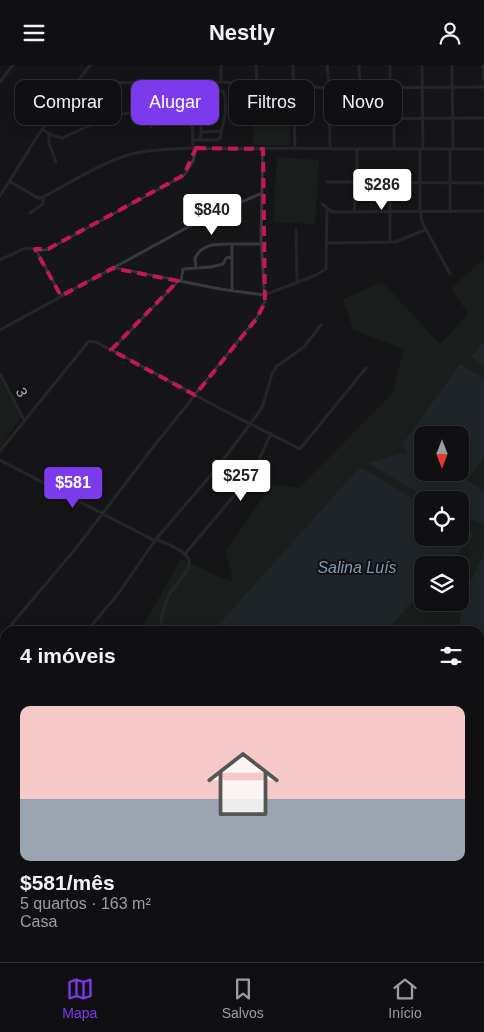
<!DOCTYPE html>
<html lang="pt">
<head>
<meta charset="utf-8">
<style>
  :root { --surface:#101012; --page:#19191b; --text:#f1f3f6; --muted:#9c9d9f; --line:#303032; --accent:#7c3aed }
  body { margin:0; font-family:Helvetica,sans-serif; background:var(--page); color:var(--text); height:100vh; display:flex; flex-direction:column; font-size:19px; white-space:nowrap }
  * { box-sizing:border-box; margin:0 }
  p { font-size:16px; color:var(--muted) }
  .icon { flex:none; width:28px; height:28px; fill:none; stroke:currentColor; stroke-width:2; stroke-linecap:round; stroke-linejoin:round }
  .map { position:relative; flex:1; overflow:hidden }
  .panel { position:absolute; left:0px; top:561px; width:485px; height:336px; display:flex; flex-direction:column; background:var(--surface); border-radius:15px 15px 0 0; box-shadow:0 2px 12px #0003,0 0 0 1px var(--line) }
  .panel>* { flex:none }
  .banner { position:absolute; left:15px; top:15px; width:455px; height:45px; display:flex; gap:10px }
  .needle { width:32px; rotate:180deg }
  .tools { position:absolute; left:414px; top:361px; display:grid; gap:10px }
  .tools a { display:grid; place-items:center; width:55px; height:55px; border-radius:10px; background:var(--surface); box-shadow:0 2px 12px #0003,0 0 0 1px var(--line); font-size:25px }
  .price { position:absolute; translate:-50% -42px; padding:0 11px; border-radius:5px; background:#fff; color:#222; font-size:16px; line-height:32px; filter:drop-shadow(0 1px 2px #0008) }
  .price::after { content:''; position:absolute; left:50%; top:30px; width:15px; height:11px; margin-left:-8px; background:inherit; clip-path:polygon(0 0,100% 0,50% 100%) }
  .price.selected { background:var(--accent); color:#fff }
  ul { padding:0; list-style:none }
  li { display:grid; align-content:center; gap:10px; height:265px; padding:0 20px }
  li span { display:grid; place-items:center; height:155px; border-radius:10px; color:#555 }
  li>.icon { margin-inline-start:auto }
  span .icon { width:90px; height:90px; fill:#fffc; stroke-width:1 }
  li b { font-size:21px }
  h2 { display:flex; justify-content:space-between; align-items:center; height:60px; padding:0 20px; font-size:21px }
  .pill { padding:0 18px; border-radius:10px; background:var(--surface); box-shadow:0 2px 12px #0003,0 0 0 1px var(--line); font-size:18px; line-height:45px }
  .pill.selected { background:var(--accent); color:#fff }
  header { display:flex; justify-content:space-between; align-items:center; height:65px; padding:0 20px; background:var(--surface); font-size:22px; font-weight:800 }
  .dock { display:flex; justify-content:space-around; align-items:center; height:70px; border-top:1px solid var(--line); background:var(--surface); font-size:14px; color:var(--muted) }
  .dock a { display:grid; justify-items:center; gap:2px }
  .dock .selected { color:var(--accent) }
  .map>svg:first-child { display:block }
  .green { fill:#1e261f; fill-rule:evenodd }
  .water { fill:#2c353c; fill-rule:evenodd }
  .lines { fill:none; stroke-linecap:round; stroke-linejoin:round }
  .street { stroke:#37383d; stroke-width:3 }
  .marked { fill:none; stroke:#c2185b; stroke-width:4; stroke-dasharray:10 6; stroke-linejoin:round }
  .labels { text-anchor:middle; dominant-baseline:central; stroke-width:4; stroke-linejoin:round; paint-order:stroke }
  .street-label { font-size:15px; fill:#a8adb8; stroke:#111113 }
  .water-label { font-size:16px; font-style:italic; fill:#7f9bb3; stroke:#111113 }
</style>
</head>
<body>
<header><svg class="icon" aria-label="menu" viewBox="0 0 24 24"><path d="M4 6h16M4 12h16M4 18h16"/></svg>Nestly<svg class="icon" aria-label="person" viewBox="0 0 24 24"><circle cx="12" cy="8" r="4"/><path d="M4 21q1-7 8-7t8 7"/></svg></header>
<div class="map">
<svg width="484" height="897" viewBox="0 0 484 897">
  <rect width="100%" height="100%" fill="#161618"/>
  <path class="green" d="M253 24H291L290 80H253Z
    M277 92 319 95 315 159 273 157Z
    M484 194V489L462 532 459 566H140L181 494 231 517 232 513 226 486 272 419 299 423 392 329 404 284 353 265 343 234 382 217 440 279 468 249 451 223ZM422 370H460V408H422ZM422 435H460V472H422ZM422 500H460V538H422Z
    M0 314 21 353 0 382Z
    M229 893H280L285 897H232Z"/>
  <path class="water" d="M484 276V300L471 292Z
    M460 299 484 313V393L466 415 484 426V458L460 452V435H430L368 398 407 387 402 380ZM422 370H460V408H422Z
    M360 402 422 439V472H460V462L474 470 446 500H422V526L386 566H213Z
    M484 489V690L480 692V566H459L462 532Z
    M418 892 425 897H285L280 893Z"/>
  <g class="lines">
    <path class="street" d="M221 0V17
      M256 0 257 20
      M293 0 295 84
      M327 0 329 23 330 84
      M359 0 361 52
      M390 0V23
      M422 0 423 84
      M452 0 453 84
      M483 0 484 15
      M0 17 13 0
      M77 18 221 17 329 23 484 22
      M99 18 102 40
      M394 23V84
      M192 41 193 83
      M175 42 176 58
      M149 44 151 62
      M330 54 484 53
      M42 64 51 70 62 73 104 54 118 50 149 44 188 42 193 39 195 18
      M201 67 221 66
      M49 69V78L56 97
      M193 75H217L220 73C223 59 229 39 223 26H203L201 28V69L199 75
      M420 84V147L422 157 450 209
      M9 116 38 133 43 132C72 117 100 98 131 89 152 84 172 84 193 83L484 84
      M327 117 484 118
      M0 131 42 64 90 0
      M322 139 332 147 484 146
      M354 147 357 117V84
      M450 147V84
      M30 148 43 139V132
      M296 165 297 217
      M390 177V117
      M327 178 395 177 425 165
      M232 179H261
      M35 184 61 231
      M0 195 25 183 42 185 48 184 184 110 193 96 196 83
      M114 203 220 224 264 230 314 211 326 204 327 144
      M196 203 195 193C203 178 217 179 232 179V192
      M181 216 183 204 211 202 223 199 226 193 232 192V225
      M0 265 199 156 262 128
      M111 285 178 216
      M0 309 24 355
      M0 386 89 276 96 277 221 344 300 384 366 303
      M0 395 155 476
      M156 474C166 479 184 484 189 495 192 505 175 520 170 528 164 539 161 554 160 566
      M184 490 254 407 271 368
      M6 566 77 482 154 381 257 253 265 237 261 174 263 84
      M87 566 118 529 156 474 217 403 257 350 263 340 272 309 277 301 304 282 321 260
      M0 673 5 667
      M0 837 5 835
      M0 878 5 876
      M44 897 52 892"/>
  </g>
  <path d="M0 0H484V897H0ZM196 83 263 84 265 237 257 253 195 330 111 285 178 216 113 203 61 231 35 184H48L184 110Z" fill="#161618" fill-opacity=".55" fill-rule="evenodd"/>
  <path class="marked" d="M196 83 263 84 265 237 257 253 195 330 111 285 178 216 113 203 61 231 35 184H48L184 110Z"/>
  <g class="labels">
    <g class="street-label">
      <text transform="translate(22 327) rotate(62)">3</text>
    </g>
    <g class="water-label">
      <text x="357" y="502">Salina Luís</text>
    </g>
  </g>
</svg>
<div class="tools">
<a><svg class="needle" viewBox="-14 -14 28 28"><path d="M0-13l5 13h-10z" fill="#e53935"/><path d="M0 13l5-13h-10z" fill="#9c9d9f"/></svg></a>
<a><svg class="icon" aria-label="locate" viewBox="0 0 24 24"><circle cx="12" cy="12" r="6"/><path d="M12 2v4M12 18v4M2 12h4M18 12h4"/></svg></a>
<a><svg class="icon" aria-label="layers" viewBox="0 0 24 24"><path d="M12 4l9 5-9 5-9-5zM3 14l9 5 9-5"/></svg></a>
</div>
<b class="price" style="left:382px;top:146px">$286</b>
<b class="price" style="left:212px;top:171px">$840</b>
<b class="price" style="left:241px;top:437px">$257</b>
<b class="price selected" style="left:73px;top:444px">$581</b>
<div class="banner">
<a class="pill">Comprar</a>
<a class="pill selected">Alugar</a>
<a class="pill">Filtros</a>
<a class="pill">Novo</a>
</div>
<section class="panel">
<h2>4 imóveis<svg class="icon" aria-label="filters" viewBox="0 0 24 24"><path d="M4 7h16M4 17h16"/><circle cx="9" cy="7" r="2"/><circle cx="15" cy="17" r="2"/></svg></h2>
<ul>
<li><span style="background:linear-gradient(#f6c9c9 60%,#9aa5b1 0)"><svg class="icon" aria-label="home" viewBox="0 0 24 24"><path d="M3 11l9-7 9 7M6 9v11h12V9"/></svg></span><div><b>$581/mês</b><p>5 quartos · 163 m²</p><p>Casa</p></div></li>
</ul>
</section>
</div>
<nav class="dock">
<a class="selected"><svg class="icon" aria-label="map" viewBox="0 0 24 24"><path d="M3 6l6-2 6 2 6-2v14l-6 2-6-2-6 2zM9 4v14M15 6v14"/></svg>Mapa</a>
<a><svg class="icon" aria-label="saved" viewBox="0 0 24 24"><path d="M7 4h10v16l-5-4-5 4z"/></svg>Salvos</a>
<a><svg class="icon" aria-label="home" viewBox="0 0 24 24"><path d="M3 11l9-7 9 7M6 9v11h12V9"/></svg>Início</a>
</nav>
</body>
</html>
